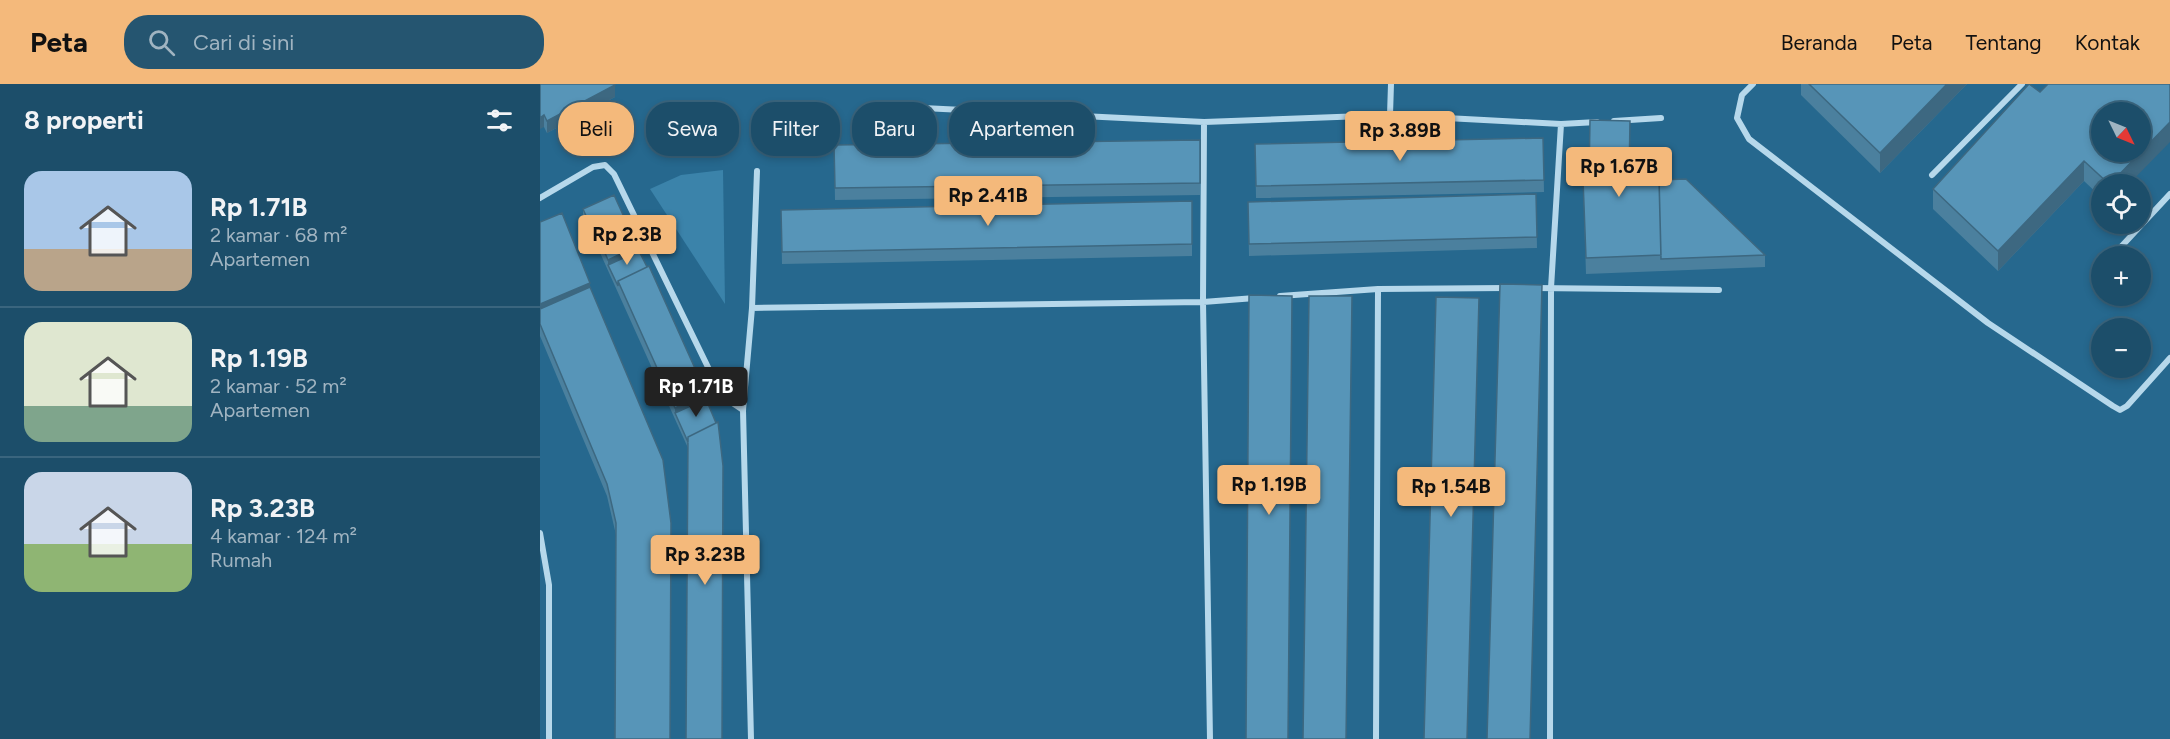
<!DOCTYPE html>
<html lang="id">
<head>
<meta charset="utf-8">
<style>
  :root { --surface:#1c4e6a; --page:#255570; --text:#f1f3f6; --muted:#a0b4c1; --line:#3a657e; --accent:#f4b97b }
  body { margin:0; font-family:Figtree,sans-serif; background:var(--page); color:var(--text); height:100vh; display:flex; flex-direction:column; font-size:22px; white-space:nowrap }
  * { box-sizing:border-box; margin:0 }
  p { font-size:20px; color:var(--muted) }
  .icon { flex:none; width:33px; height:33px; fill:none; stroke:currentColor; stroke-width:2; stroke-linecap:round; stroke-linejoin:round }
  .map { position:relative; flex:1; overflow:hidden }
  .sheet { display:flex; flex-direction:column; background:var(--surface); width:540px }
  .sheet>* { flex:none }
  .banner { position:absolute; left:18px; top:18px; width:570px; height:54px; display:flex; gap:12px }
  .needle { width:39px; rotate:133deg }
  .tools { position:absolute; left:1551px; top:18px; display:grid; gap:12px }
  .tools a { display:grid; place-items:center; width:60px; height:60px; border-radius:50%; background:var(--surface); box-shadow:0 3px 9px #0003,0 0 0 2px var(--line); font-size:30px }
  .price { position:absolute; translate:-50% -51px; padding:0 14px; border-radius:6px; background:var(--accent); color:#111; font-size:20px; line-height:39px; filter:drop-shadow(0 2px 3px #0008) }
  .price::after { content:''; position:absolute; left:50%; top:36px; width:18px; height:14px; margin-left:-9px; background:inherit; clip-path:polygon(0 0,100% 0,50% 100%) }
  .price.current { background:#222; color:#fff }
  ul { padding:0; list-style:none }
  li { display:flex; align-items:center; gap:18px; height:150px; padding:0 24px }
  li+li { border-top:2px solid var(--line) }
  li span { display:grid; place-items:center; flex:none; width:168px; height:120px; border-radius:18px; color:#555 }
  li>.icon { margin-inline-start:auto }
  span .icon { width:72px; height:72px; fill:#fffc; stroke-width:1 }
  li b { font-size:26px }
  h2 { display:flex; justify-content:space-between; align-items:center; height:72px; padding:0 24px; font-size:26px }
  .chip { padding:0 21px; border-radius:24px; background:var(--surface); box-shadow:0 3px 9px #0003,0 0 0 2px var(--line); font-size:21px; line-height:54px }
  .chip.current { background:var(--accent); color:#111 }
  header { display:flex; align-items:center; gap:36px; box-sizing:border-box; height:84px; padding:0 30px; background:var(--accent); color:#111 }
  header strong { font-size:28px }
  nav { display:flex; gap:33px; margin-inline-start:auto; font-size:21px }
  .search { width:420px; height:54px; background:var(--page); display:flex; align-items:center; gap:15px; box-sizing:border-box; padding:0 21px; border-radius:24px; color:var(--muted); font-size:22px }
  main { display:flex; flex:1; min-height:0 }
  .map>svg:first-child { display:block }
  .green { fill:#3b83aa }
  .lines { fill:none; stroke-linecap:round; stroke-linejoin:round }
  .minor { stroke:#b6d8eb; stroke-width:6 }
  .wall { fill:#4b809e }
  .shaded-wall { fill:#3d6881 }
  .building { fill:#5795b8; stroke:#3d6881; stroke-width:1.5; fill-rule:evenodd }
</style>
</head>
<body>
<header>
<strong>Peta</strong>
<div class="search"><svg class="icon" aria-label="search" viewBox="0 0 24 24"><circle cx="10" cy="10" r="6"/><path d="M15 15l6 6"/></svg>Cari di sini</div>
<nav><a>Beranda</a><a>Peta</a><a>Tentang</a><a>Kontak</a></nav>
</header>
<main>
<section class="sheet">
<h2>8 properti<svg class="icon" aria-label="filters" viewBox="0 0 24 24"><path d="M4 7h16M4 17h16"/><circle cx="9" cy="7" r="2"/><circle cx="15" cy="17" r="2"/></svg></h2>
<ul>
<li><span style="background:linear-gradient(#a9c7e8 65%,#b9a48a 0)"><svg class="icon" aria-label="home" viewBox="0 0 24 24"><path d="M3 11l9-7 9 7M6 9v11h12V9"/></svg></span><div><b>Rp 1.71B</b><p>2 kamar · 68 m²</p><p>Apartemen</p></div></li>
<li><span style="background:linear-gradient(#dfe7d0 70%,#7fa58c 0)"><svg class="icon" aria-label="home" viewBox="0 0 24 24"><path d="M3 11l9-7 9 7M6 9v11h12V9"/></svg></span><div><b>Rp 1.19B</b><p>2 kamar · 52 m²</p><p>Apartemen</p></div></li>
<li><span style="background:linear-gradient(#c9d6e8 60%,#8fb573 0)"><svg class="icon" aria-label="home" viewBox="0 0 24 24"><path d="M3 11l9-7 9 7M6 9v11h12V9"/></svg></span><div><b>Rp 3.23B</b><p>4 kamar · 124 m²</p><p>Rumah</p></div></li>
</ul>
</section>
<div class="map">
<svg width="1630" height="655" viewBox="0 0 1630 655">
  <rect width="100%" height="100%" fill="#26688e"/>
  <path class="green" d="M183 86 185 220 110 105 141 91Z"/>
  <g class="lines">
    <path class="minor" d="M1213 0 1202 11 1197 34 1209 55 1448 239 1573 322 1580 326 1587 322 1630 274
      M343 22 664 38 850 31 1021 40 1057 38
      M850 31 851 0
      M1074 37 1121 34
      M664 38 663 218 670 655
      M1392 91 1482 0
      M0 114 53 83 65 81 74 90 182 312 203 326
      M1579 165 1630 110
      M995 204 1179 206
      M740 212 838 205 967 204
      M212 224 663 218 715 214
      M0 449 9 501V655
      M211 655 203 326 212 224 217 87
      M836 655 838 205
      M1010 655 1011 204 1021 40"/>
  </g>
  <path class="wall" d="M0 0 75 13 7 49 4 43Z
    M1261 0H1427L1340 89 1261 11Z
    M1489 0 1589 100H1562V114L1544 97 1458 187 1393 125V105Z
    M1003 54 1004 108 716 114 715 60Z
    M660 56V111L295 116 294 61Z
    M1089 93 1119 96 1225 171V183L1046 190 1043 95Z
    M996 110 997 164 709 172 708 118Z
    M652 117V172L242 180 241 126Z
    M43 125 99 167 166 309 148 364 43 131Z
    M0 138 50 203 123 376 76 451 67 412 0 252Z"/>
  <path class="shaded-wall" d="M1407 0H1427L1340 89V69Z
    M75 1V13L7 49V37Z
    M4 31V43L0 45V34Z
    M1630 38V58L1589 100H1570Z
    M1544 77V97L1458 187V167Z
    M99 161V173L68 181V176Z
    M50 199V215L0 237V220Z
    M166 309V321L135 329V324Z"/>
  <path class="building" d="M0 0H74L75 1 7 37 4 31 0 34Z
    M1269 0H1407L1340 69Z
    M1489 0 1500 8 1508 0H1630V38L1570 100H1569L1544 77 1458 167 1393 105ZM1562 28H1600V68H1562Z
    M1050 36 1090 37 1089 93 1119 92 1121 171 1046 174 1043 95 1049 94Z
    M1003 54 1004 96 716 102 715 60Z
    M660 56V99L295 104 294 61Z
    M1146 95 1225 171 1121 175 1119 96Z
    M996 110 997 153 709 160 708 118Z
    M74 111 84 133 55 146V152L43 125Z
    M652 117V160L242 168 241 126Z
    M22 129 50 199 0 220V138Z
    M87 132 99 161 68 176 55 146Z
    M99 167 107 183 78 197V202L68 181Z
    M109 182 166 309 135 324 78 197Z
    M960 200 1002 201 990 655H947Z
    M50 203 123 376 131 439 130 655H75L76 439 67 400 0 240V225Z
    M709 211 752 212 748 655H706Z
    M769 212H812L806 655H763Z
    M896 213 939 214 927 655H884Z
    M166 315 176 339 148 353V358L135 329Z
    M178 338 183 382 182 655H146L148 353Z"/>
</svg>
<div class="tools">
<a><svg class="needle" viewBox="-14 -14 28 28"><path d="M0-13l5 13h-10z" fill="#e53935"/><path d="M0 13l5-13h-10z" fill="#a0b4c1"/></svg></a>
<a><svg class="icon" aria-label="locate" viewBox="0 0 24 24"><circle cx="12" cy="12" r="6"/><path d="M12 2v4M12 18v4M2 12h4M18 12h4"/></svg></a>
<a>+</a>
<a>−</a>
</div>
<b class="price" style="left:860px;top:78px">Rp 3.89B</b>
<b class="price" style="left:1079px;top:114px">Rp 1.67B</b>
<b class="price" style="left:448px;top:143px">Rp 2.41B</b>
<b class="price" style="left:87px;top:182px">Rp 2.3B</b>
<b class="price current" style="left:156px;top:334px">Rp 1.71B</b>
<b class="price" style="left:729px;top:432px">Rp 1.19B</b>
<b class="price" style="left:911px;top:434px">Rp 1.54B</b>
<b class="price" style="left:165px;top:502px">Rp 3.23B</b>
<div class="banner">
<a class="chip current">Beli</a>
<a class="chip">Sewa</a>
<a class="chip">Filter</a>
<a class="chip">Baru</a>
<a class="chip">Apartemen</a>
</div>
</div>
</main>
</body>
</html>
